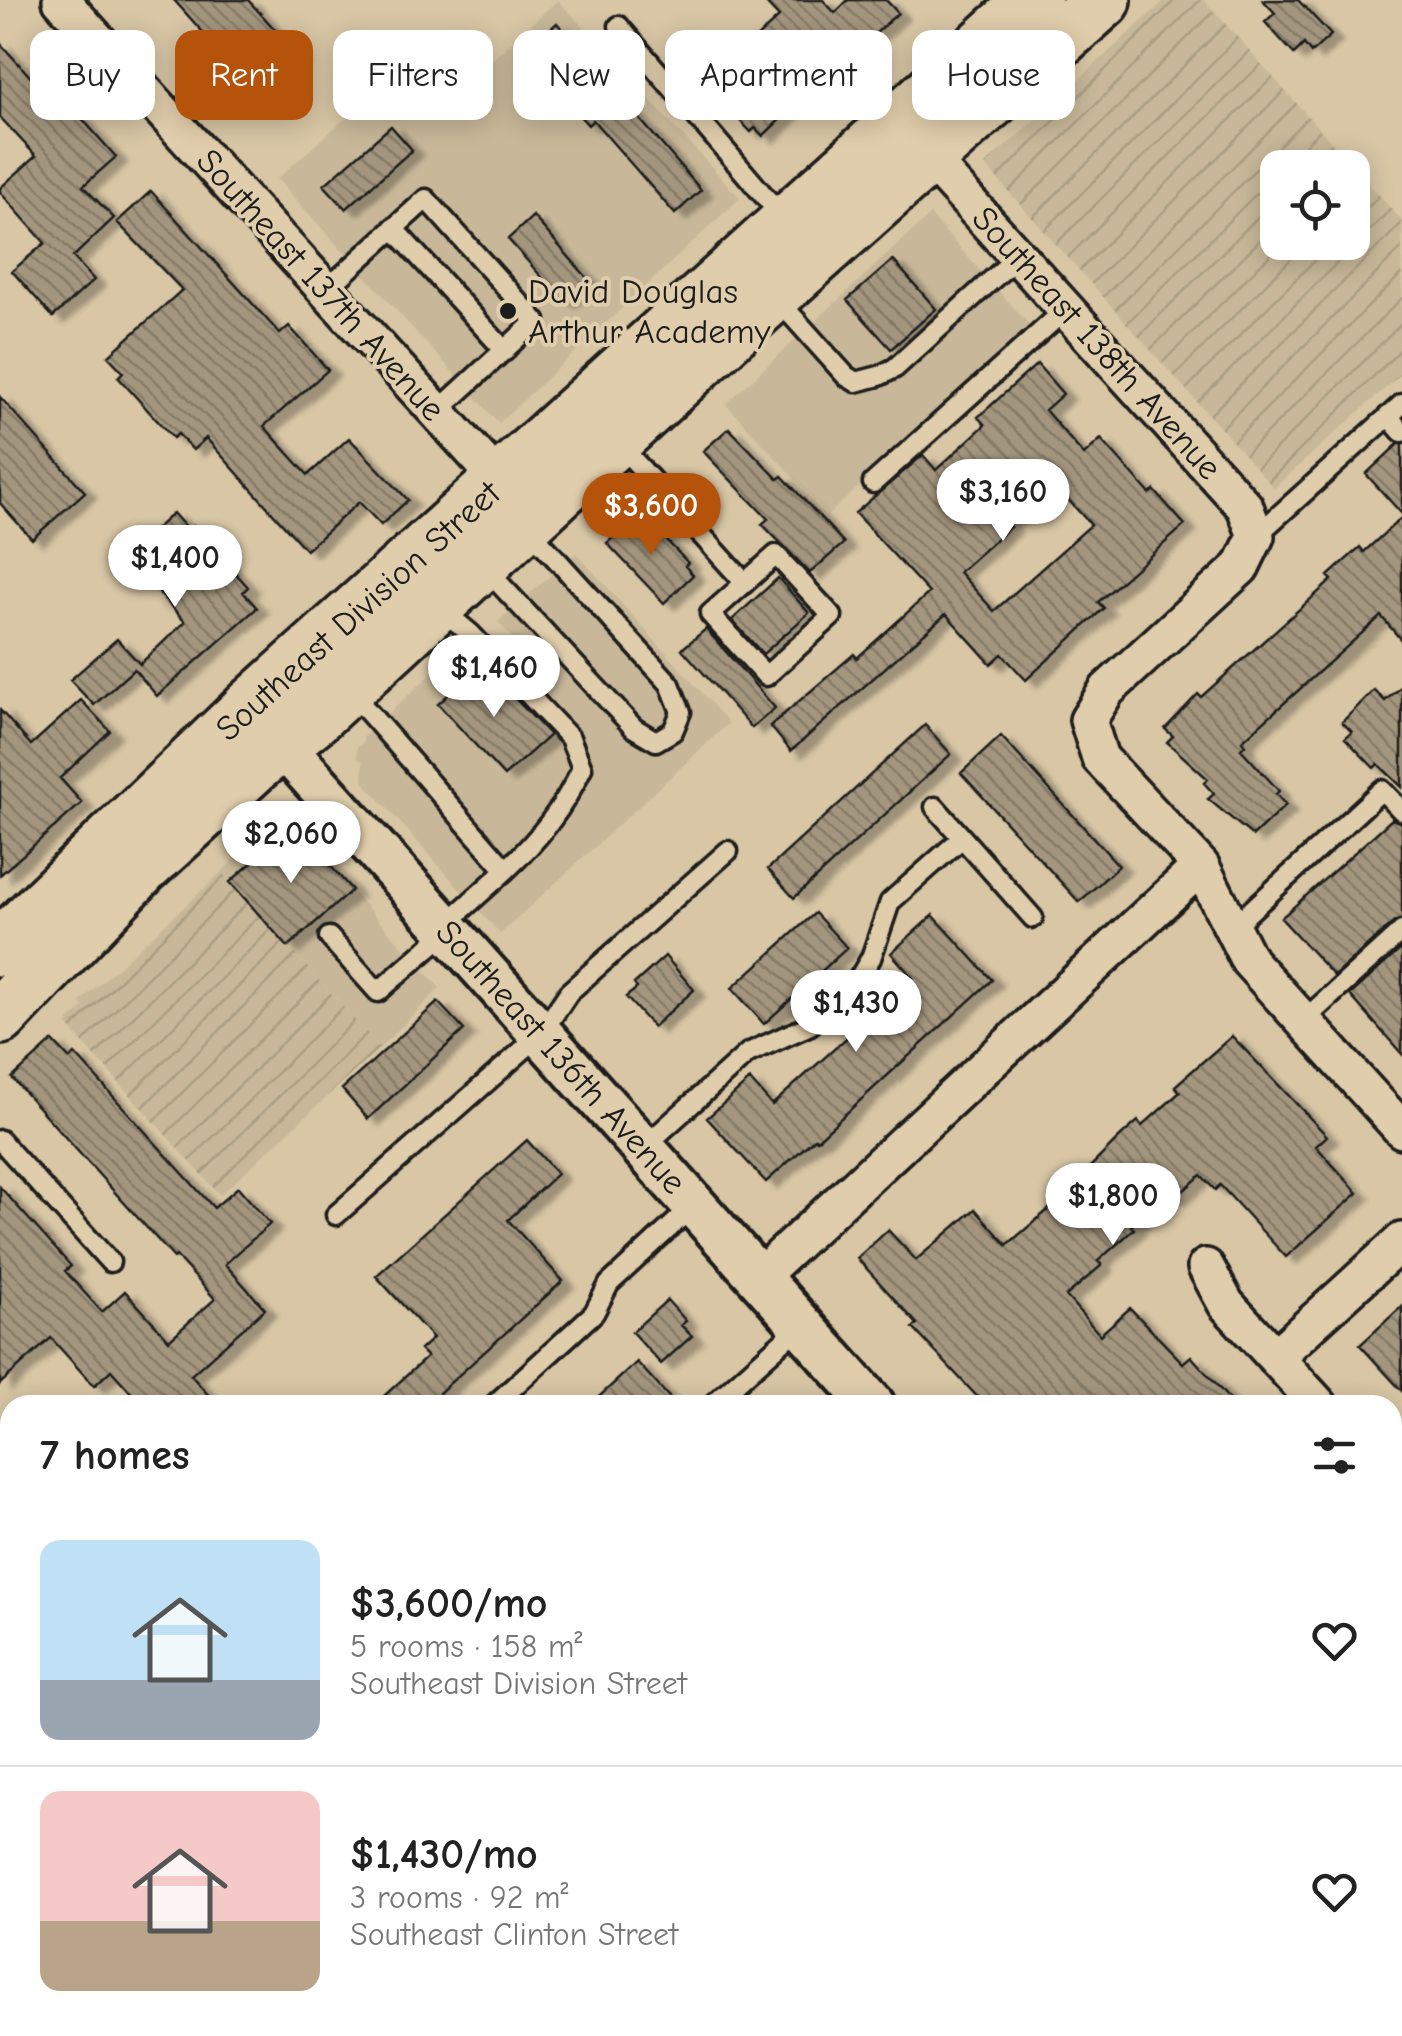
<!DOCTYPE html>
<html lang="en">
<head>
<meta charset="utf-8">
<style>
  :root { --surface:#fff; --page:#f2f2f2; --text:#222; --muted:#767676; --line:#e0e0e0; --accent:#b45309 }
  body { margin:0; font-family:"Comic Neue",sans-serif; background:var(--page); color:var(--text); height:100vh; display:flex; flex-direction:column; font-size:38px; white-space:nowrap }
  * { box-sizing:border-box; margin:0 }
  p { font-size:32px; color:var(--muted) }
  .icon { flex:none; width:55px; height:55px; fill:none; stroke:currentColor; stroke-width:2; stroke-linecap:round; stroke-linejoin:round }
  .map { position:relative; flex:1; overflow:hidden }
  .sheet { position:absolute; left:0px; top:1395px; width:1402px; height:642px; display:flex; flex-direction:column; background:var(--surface); border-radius:30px 30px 0 0; box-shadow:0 5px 25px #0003 }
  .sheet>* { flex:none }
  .top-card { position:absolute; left:30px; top:30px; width:1342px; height:90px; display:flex; gap:20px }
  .tools { position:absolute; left:1260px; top:150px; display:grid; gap:20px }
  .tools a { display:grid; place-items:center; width:110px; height:110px; border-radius:20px; background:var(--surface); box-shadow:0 5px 25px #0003; font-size:50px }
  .price { position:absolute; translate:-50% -85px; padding:0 22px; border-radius:35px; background:#fff; color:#222; font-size:32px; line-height:65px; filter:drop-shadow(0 2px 5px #0008) }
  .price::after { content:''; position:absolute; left:50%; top:60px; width:30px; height:22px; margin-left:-15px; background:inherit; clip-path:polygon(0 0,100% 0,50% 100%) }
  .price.active { background:var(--accent); color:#fff }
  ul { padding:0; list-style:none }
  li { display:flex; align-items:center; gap:30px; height:250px; padding:0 40px }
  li+li { border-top:2px solid var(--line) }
  li span { display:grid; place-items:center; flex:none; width:280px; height:200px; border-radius:20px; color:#555 }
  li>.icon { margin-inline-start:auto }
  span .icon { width:120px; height:120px; fill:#fffc; stroke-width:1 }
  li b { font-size:42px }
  h2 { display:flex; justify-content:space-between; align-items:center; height:120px; padding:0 40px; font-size:42px }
  .tag { padding:0 35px; border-radius:20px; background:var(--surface); box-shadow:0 5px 25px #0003; font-size:35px; line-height:90px }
  .tag.active { background:var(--accent); color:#fff }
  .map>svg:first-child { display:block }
  .built { fill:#c8b899 }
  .industrial { fill:url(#industrial-furrows); fill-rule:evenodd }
  .building { fill:url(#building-back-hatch); stroke:#1c1c1c; stroke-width:2.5; fill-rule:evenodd; filter:url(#shadow) }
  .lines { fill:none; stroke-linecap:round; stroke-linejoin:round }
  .service-casing { stroke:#1c1c1c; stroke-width:25 }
  .minor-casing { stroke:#1c1c1c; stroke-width:42 }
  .tertiary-casing { stroke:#1c1c1c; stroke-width:50 }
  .primary-casing { stroke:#1c1c1c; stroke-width:62 }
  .service { stroke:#e0cdab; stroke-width:18 }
  .minor { stroke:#e0cdab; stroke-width:35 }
  .tertiary { stroke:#e0cdab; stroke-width:42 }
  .primary { stroke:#e0cdab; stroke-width:55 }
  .poi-dot { fill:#1c1c1c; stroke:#e0cdab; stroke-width:4 }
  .labels { text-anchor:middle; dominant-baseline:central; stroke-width:8; stroke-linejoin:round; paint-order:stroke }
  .street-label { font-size:35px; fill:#1c1c1c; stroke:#e0cdab }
  .poi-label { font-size:35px; fill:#1c1c1c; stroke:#e0cdab; text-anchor:start }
</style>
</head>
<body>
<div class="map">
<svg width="1402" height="2036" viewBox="0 0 1402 2036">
  <defs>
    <pattern id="industrial-furrows" width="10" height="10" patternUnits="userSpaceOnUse" patternTransform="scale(2.5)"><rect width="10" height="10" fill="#c8b899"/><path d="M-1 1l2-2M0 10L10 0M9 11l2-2" fill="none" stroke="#ab9e83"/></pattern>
    <pattern id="building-back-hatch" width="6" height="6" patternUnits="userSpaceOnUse" patternTransform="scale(2.5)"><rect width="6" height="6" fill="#a4967e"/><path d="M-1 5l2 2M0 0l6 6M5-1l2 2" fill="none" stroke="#857a66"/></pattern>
    <filter id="shadow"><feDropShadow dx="11" dy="6" stdDeviation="2.5" flood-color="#0004"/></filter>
  </defs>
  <rect width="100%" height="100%" fill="#d8c6a5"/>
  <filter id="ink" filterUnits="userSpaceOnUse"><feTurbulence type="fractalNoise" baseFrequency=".01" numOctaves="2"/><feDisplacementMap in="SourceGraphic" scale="20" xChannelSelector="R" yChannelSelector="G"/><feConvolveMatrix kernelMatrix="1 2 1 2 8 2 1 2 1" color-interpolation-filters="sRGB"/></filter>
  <g filter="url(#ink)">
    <path class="built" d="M558 0 740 198 499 423 277 179 413 58 449 99Z
      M930 215 1032 328 828 515 726 404Z
      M576 553 729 723 500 934 363 781V762L357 758V747L363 743V737L473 636 494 657 513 639 498 622Z
      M277 824 298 831 440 988 380 1048 222 872 259 832Z"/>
    <path class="industrial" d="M1165 0H1204L1402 221V373L1274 488 985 165 1059 98 1062 100 1076 87 1074 84ZM1278 168H1352V242H1278Z
      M222 872 380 1048 220 1195 66 1024 84 1007 80 1002Z"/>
    <path class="building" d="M174 0H248L300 57 278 77 245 41 226 58Z
      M763 0H823L835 13 848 0H886L898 13 863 45 867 50 831 83 818 69 779 104 787 113 763 136 755 128 751 132 696 75 731 42 741 52 779 17Z
      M1263 0H1298L1331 35 1311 53 1304 44 1294 54 1265 22 1275 13Z
      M557 23 701 190 675 214 593 120 588 125 523 53Z
      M0 43 52 101 60 94 116 157 83 186 114 218 73 257 94 280 53 317 12 271 45 243 0 192V188L36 156 0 117Z
      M391 126 412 150 346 209 324 185Z
      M151 191 280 334 289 326 328 370 264 426 308 475 349 438 408 500 381 525 359 502 306 550 206 438 193 450 178 434 173 438 118 377 123 372 108 356 182 290 117 222Z
      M533 216 589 280 564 302 508 239Z
      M893 260 936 309 891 349 847 300Z
      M1037 364 1063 394 1045 410 1084 455 1101 439 1150 494 1154 490 1185 525 1098 602 1104 608 1026 680 1002 654 991 664 946 614 791 751 770 726 854 654 857 658 929 593 855 513 923 455 936 470 985 425 978 417ZM1053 483 1091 525 994 611 959 572 1010 527 1006 523Z
      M0 397 85 492 32 539 0 503Z
      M729 428 778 479 782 476 844 543 810 573 762 524 768 519 703 451Z
      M1398 444H1402V514L1366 474Z
      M173 513 188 530 193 526 248 587 243 592 257 608 157 696 134 669 94 705 70 680 117 639 140 664 185 622 126 556Z
      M637 516 648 527 651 524 688 563 685 566 693 575 664 603 607 543Z
      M1402 517V641L1381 616 1242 741 1245 745 1241 749 1279 791 1276 794 1286 805 1253 836 1208 799 1214 794 1204 783 1208 779 1167 742 1173 736 1165 729 1198 694 1201 697 1332 580 1328 576 1360 547 1364 552Z
      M778 578 809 613 763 654 732 620Z
      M706 629 775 708 752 728 682 649Z
      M482 664 550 735 504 776 438 704Z
      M1402 686V787L1378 764 1374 768 1345 738 1352 732 1342 722 1374 690 1385 701Z
      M81 700 110 731 60 778 82 803 0 875V710L31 745Z
      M925 725 951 754 794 898 768 869Z
      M1001 736 1119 866 1079 902 961 773Z
      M1392 819 1402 823V919L1394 922 1334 976 1281 918Z
      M294 825 352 890 288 947 230 882Z
      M815 913 847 948 764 1024 732 988Z
      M933 915 992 980 817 1140 815 1138 766 1182 707 1118 750 1080 772 1105 913 978 891 953Z
      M1402 948V1054L1350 995Z
      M665 956 694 990 653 1027 626 997 637 988 634 984Z
      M438 1002 464 1030 368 1119 342 1089Z
      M1232 1036 1327 1136 1316 1146 1358 1193 1286 1257 1220 1185 1215 1190 1201 1175 1174 1199 1169 1194 1131 1226 1134 1229 1098 1261 1102 1265 1066 1296 1100 1335 1130 1308 1183 1363 1191 1356 1234 1405H985L913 1328 917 1324 857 1258 888 1230 916 1260 975 1209 1007 1245 1068 1193 1066 1191 1119 1138 1138 1121 1142 1126 1180 1092 1175 1086Z
      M53 1041 70 1059 75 1054 214 1208 238 1187 270 1224 225 1264 265 1309 191 1375 217 1405H142L111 1370 94 1386 51 1338 0 1384V1187L71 1266 65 1271 102 1312 125 1291 169 1340 215 1299 176 1256 174 1258 12 1078Z
      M527 1140 557 1174 508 1220 563 1281 439 1393 450 1405H374L427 1357 420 1350 433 1338 376 1276Z
      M667 1300 686 1321 681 1325 692 1336 661 1364 632 1332Z
      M1402 1306V1391L1360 1345Z
      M637 1362 676 1405H590Z"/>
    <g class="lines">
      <g class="service-casing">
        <path id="service" d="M619 26 784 219
          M393 228 505 351
          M326 290 426 199 536 321 437 412
          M777 299 846 376 856 382 879 376 895 368 1018 256
          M1388 416 1402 432
          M618 443 745 583
          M873 483 1066 309
          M1256 536 1402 404
          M776 555 832 616 766 676 710 614Z
          M484 567 634 728 656 741 673 731 681 712 670 684 526 526
          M440 608 471 634 570 738 582 768C563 809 539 839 506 870
          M350 691 506 870 445 925
          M935 807 1033 918
          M1232 928 1382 790 1402 811
          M329 937 378 992 449 930
          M1303 1021 1402 931
          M0 1140 110 1262
          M644 1147 748 1053 810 1025 833 1006 856 983 871 958 890 902 962 838
          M336 1215 541 1034 569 992 728 851
          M494 1405 594 1313 609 1284 693 1206
          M712 1405 801 1325
          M0 1583 10 1574
          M0 2016 10 2005
          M1026 2036 1036 2028"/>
      </g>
      <g class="minor-casing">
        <path id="minor" d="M61 0 500 481
          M928 157 1245 507 1256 536 1241 567 1107 690 1088 720 1100 758 1201 866 1249 961 1402 1130
          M1206 1267 1226 1304 1319 1405
          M758 1278 1201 866
          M1275 1357 1402 1241
          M1392 1487 1402 1497
          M0 1850 10 1861
          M159 2028 167 2036
          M792 2028 798 2036"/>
      </g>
      <g class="tertiary-casing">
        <path id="tertiary" d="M260 720 873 1405
          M1392 1956 1402 1965"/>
      </g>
      <g class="primary-casing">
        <path id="primary" d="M0 948 249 709 1034 0
          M0 1016 141 868 255 764 312 719 731 332 1103 0"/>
      </g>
      <use href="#service" class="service"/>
      <use href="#minor" class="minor"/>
      <use href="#tertiary" class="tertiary"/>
      <use href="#primary" class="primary"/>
    </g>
  </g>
  <circle class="poi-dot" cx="508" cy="311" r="10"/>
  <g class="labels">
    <g class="street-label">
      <text transform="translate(321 285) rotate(48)">Southeast 137th Avenue</text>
      <text transform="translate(1097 343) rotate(48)">Southeast 138th Avenue</text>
      <text transform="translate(358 611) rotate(-42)">Southeast Division Street</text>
      <text transform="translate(561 1057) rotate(48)">Southeast 136th Avenue</text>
    </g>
    <g class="poi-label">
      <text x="528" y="291">David Douglas<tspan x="528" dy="40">Arthur Academy</tspan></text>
    </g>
  </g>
</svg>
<div class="tools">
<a><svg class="icon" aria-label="locate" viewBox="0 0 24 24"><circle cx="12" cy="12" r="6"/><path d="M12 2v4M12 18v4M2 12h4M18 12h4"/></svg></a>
</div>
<b class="price" style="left:1003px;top:544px">$3,160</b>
<b class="price active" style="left:651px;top:558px">$3,600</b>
<b class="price" style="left:175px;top:610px">$1,400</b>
<b class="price" style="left:494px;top:720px">$1,460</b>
<b class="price" style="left:291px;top:886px">$2,060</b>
<b class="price" style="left:856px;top:1055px">$1,430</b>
<b class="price" style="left:1113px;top:1248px">$1,800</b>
<div class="top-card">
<a class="tag">Buy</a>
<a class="tag active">Rent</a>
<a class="tag">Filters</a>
<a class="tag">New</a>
<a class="tag">Apartment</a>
<a class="tag">House</a>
</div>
<section class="sheet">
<h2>7 homes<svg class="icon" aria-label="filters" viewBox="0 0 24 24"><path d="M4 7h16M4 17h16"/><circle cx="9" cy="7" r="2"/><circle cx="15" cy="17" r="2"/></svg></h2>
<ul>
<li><span style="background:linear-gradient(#bfe0f5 70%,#9aa5b1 0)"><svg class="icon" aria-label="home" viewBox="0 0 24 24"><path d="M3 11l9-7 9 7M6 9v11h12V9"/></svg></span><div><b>$3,600/mo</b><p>5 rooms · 158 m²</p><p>Southeast Division Street</p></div><svg class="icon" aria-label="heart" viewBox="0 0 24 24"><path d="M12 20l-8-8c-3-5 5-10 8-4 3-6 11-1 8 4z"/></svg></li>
<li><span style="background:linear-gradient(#f6c9c9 65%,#b9a48a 0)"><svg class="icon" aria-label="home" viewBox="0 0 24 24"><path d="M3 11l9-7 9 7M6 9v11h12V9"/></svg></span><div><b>$1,430/mo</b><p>3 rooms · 92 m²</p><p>Southeast Clinton Street</p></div><svg class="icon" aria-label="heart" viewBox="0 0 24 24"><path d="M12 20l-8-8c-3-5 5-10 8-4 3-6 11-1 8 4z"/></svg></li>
</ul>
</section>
</div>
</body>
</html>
